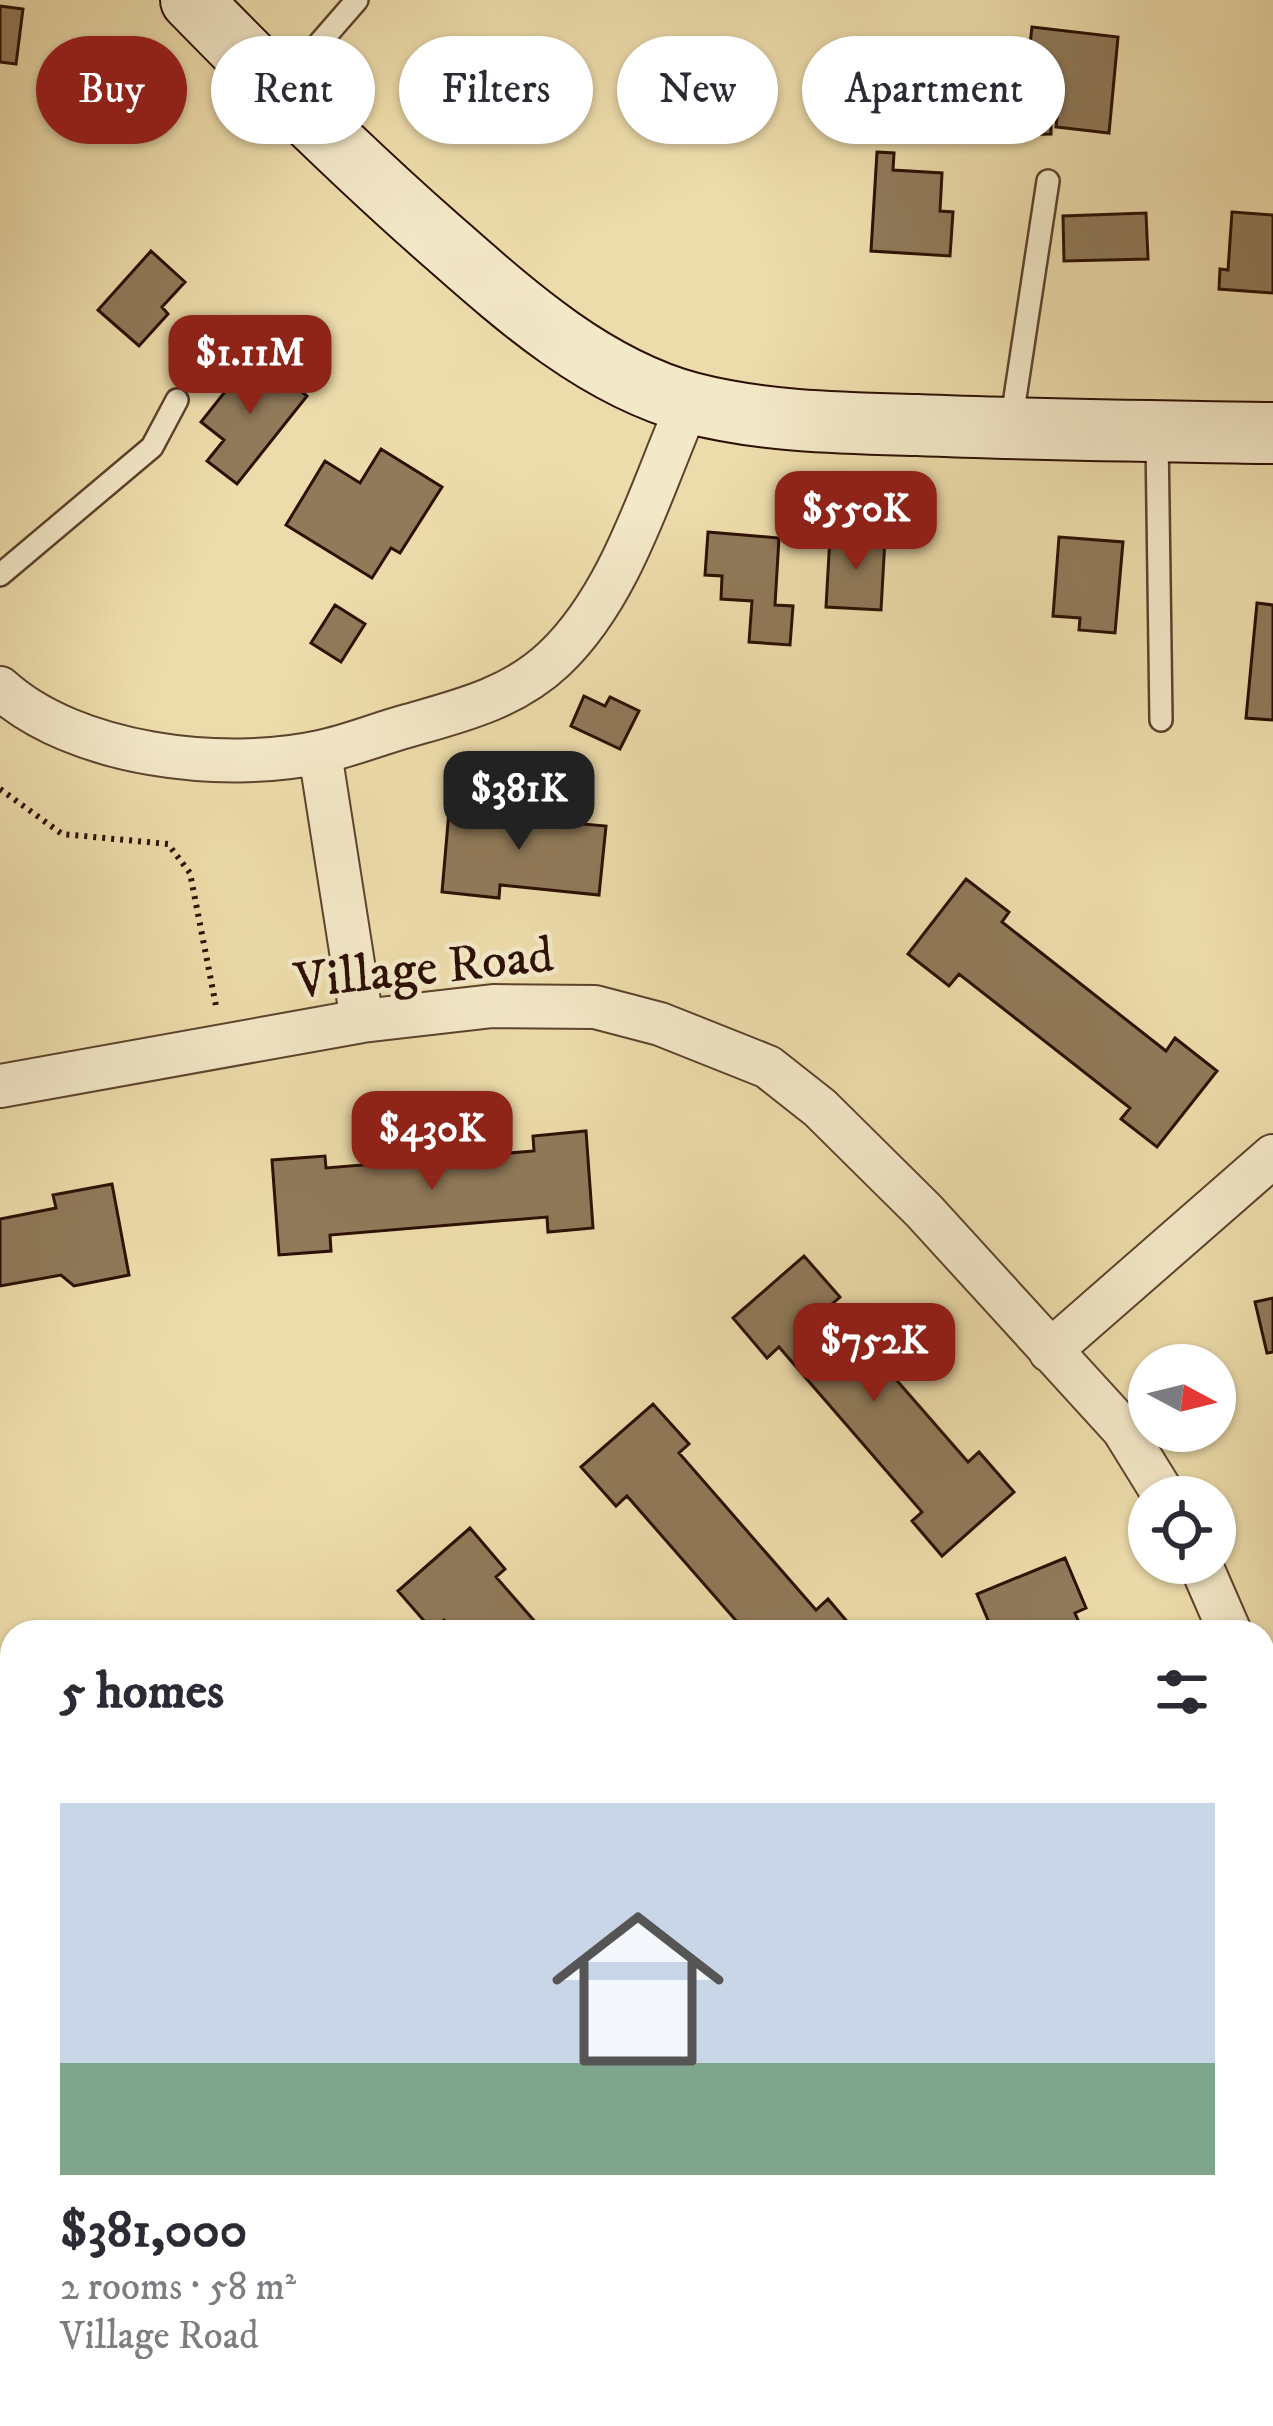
<!DOCTYPE html>
<html lang="en">
<head>
<meta charset="utf-8">
<style>
  :root { --surface:#fff; --page:#f2f2f3; --text:#2b2b33; --muted:#7c7c81; --accent:#8f2418 }
  body { margin:0; font-family:"IM FELL DW Pica",serif; background:var(--page); color:var(--text); height:100vh; display:flex; flex-direction:column; font-size:45px; white-space:nowrap }
  * { box-sizing:border-box; margin:0 }
  p { font-size:39px; color:var(--muted) }
  .icon { flex:none; width:66px; height:66px; fill:none; stroke:currentColor; stroke-width:2; stroke-linecap:round; stroke-linejoin:round }
  .map { position:relative; flex:1; overflow:hidden }
  .drawer { position:absolute; left:0px; top:1620px; width:1275px; height:807px; display:flex; flex-direction:column; background:var(--surface); border-radius:36px 36px 0 0; box-shadow:0 3px 9px #0004 }
  .drawer>* { flex:none }
  .hud { position:absolute; left:36px; top:36px; width:1203px; height:108px; display:flex; gap:24px }
  .needle { width:78px; rotate:97deg }
  .controls { position:absolute; left:1128px; top:1344px; display:grid; gap:24px }
  .controls a { display:grid; place-items:center; width:108px; height:108px; border-radius:50%; background:var(--surface); box-shadow:0 3px 9px #0004; font-size:60px }
  .price { position:absolute; translate:-50% -102px; padding:0 27px; border-radius:24px; background:var(--accent); color:#fff; font-size:39px; line-height:78px; filter:drop-shadow(0 3px 6px #0008) }
  .price::after { content:''; position:absolute; left:50%; top:72px; width:36px; height:27px; margin-left:-18px; background:inherit; clip-path:polygon(0 0,100% 0,50% 100%) }
  .price.selected { background:#222; color:#fff }
  ul { padding:0; list-style:none }
  li { display:grid; align-content:center; gap:24px; height:636px; padding:0 60px }
  li span { display:grid; place-items:center; height:372px; border-radius:0px; color:#555 }
  li>.icon { margin-inline-start:auto }
  span .icon { width:216px; height:216px; fill:#fffc; stroke-width:1 }
  li b { font-size:51px }
  h2 { display:flex; justify-content:space-between; align-items:center; height:144px; padding:0 60px; font-size:51px }
  .chip { padding:0 42px; border-radius:54px; background:var(--surface); box-shadow:0 3px 9px #0004; font-size:42px; line-height:108px }
  .chip.selected { background:var(--accent); color:#fff }
  .map>svg:first-child { display:block }
  .building { fill:#907a5a; stroke:#2c1002; stroke-width:3 }
  .lines { fill:none; stroke-linecap:round; stroke-linejoin:round }
  .lane-casing { stroke:#5c432c; stroke-width:26 }
  .street-casing { stroke:#5c432c; stroke-width:46 }
  .secondary-casing { stroke:#2c1002; stroke-width:64 }
  .primary-casing { stroke:#2c1002; stroke-width:70 }
  .path { stroke:#2c1002; stroke-width:6; stroke-dasharray:3 6; stroke-linecap:butt }
  .lane { stroke:#f3e8c8; stroke-width:21 }
  .street { stroke:#f3e8c8; stroke-width:42 }
  .secondary { stroke:#f3e8c8; stroke-width:60 }
  .primary { stroke:#eddcab; stroke-width:66 }
  .labels { text-anchor:middle; dominant-baseline:central; stroke-width:9; stroke-linejoin:round; paint-order:stroke }
  .street-label { font-size:51px; fill:#2c1002; stroke:#f3e8c8 }
</style>
</head>
<body>
<div class="map">
<svg width="1273" height="2426" viewBox="0 0 1273 2426">
  <rect width="100%" height="100%" fill="#eddcab"/>
  <filter id="stains"><feTurbulence type="fractalNoise" baseFrequency=".00167" numOctaves="4"/><feColorMatrix values="0 0 0 0 .2 0 0 0 0 .09 0 0 0 0 .02 0 0 0 .5 -.17"/></filter>
  <radialGradient id="worn" r=".72"><stop offset=".6" stop-color="#630" stop-opacity="0"/><stop offset="1" stop-color="#630" stop-opacity=".3"/></radialGradient>
  <path class="building" d="M0 6 23 9 16 64 0 62Z
    M1032 27 1118 37 1109 133 1056 127 1061 74 1027 70Z
    M1051 92V134L1007 135 1006 93Z
    M877 152 894 153 893 170 942 173 940 211 953 212 950 256 871 251Z
    M1232 212 1273 215V293L1219 289 1220 269 1228 270Z
    M1146 213 1148 259 1064 261 1063 216Z
    M151 251 185 282 162 307 168 314 139 346 98 310Z
    M254 355 307 396 237 484 207 461 224 440 201 422Z
    M381 449 442 487 400 553 391 548 372 578 286 525 325 461 360 483Z
    M708 532 779 538 775 605 793 606 790 645 749 642 752 601 721 599 722 576 705 575Z
    M830 536 885 539 881 610 826 607Z
    M1059 537 1123 542 1115 633 1079 630 1080 618 1053 616Z
    M1257 603 1273 605V720L1246 718Z
    M335 605 365 624 341 662 311 643Z
    M584 696 605 706 610 697 639 711 620 749 571 726Z
    M450 800 506 805 505 817 606 826 599 895 500 885 499 898 442 892Z
    M966 879 1009 912 1002 922 1166 1051 1175 1038 1217 1071 1157 1147 1121 1119 1130 1108 959 974 949 986 908 954Z
    M586 1131 593 1228 548 1232 547 1217 330 1235 331 1251 279 1255 272 1160 325 1156 326 1168 534 1151 533 1136Z
    M112 1184 129 1275 74 1286 61 1275 0 1286V1219L56 1208 53 1195Z
    M804 1256 840 1297 831 1305 968 1462 979 1452 1014 1492 942 1556 912 1521 922 1512 779 1347 767 1358 733 1318Z
    M1273 1298V1352L1267 1353 1255 1302Z
    M653 1404 689 1444 679 1453 816 1610 828 1599 856 1632H746L627 1496 616 1506 581 1467Z
    M470 1528 505 1569 496 1577 544 1632H454L444 1620 432 1630 398 1591Z
    M1065 1558 1086 1608 1075 1613 1083 1632H993L977 1594Z
    M0 2163 12 2167V2248L0 2244Z
    M1273 2203V2258L1263 2261V2205Z"/>
  <g class="lines">
    <g class="lane-casing">
      <path id="lane" d="M283 85 357 0
        M1011 424 1048 181
        M1157 437 1161 720
        M0 575 152 447 177 400
        M1263 1886 1273 1884"/>
    </g>
    <g class="street-casing">
      <path id="street" d="M0 688C75 756 223 773 320 752 349 746 378 734 407 726 460 711 513 698 554 659 622 595 652 486 689 402
        M320 753 362 1021
        M0 1086 362 1021 493 1006 595 1007 660 1024 768 1067 820 1108 924 1211 1123 1429 1165 1497
        M1050 1351 1273 1156
        M1200 1563 1230 1632
        M1263 1765 1273 1808
        M0 2320 12 2324
        M143 2415 152 2426"/>
    </g>
    <g class="secondary-casing">
      <path id="secondary" d="M191 0C270 81 349 159 434 234 509 300 591 376 691 403 764 422 842 423 917 425 1036 430 1154 431 1273 433"/>
    </g>
    <g class="primary-casing">
      <path id="primary" d="M0 1876 12 1881
        M874 2415 888 2426"/>
    </g>
    <path class="path" d="M0 789 62 834 168 844 190 873 216 1006"/>
    <use href="#lane" class="lane"/>
    <use href="#street" class="street"/>
    <use href="#secondary" class="secondary"/>
    <use href="#primary" class="primary"/>
  </g>
  <g class="labels">
    <g class="street-label">
      <text transform="translate(424 969) rotate(-6)">Village Road</text>
    </g>
  </g>
  <rect width="100%" height="100%" filter="url(#stains)"/>
  <rect width="100%" height="100%" fill="url(#worn)"/>
</svg>
<div class="controls">
<a><svg class="needle" viewBox="-14 -14 28 28"><path d="M0-13l5 13h-10z" fill="#e53935"/><path d="M0 13l5-13h-10z" fill="#7c7c81"/></svg></a>
<a><svg class="icon" aria-label="locate" viewBox="0 0 24 24"><circle cx="12" cy="12" r="6"/><path d="M12 2v4M12 18v4M2 12h4M18 12h4"/></svg></a>
</div>
<b class="price" style="left:250px;top:417px">$1.11M</b>
<b class="price" style="left:856px;top:573px">$550K</b>
<b class="price selected" style="left:519px;top:853px">$381K</b>
<b class="price" style="left:432px;top:1193px">$430K</b>
<b class="price" style="left:874px;top:1405px">$752K</b>
<div class="hud">
<a class="chip selected">Buy</a>
<a class="chip">Rent</a>
<a class="chip">Filters</a>
<a class="chip">New</a>
<a class="chip">Apartment</a>
</div>
<section class="drawer">
<h2>5 homes<svg class="icon" aria-label="filters" viewBox="0 0 24 24"><path d="M4 7h16M4 17h16"/><circle cx="9" cy="7" r="2"/><circle cx="15" cy="17" r="2"/></svg></h2>
<ul>
<li><span style="background:linear-gradient(#c9d6e8 70%,#7fa58c 0)"><svg class="icon" aria-label="home" viewBox="0 0 24 24"><path d="M3 11l9-7 9 7M6 9v11h12V9"/></svg></span><div><b>$381,000</b><p>2 rooms · 58 m²</p><p>Village Road</p></div></li>
</ul>
</section>
</div>
</body>
</html>
